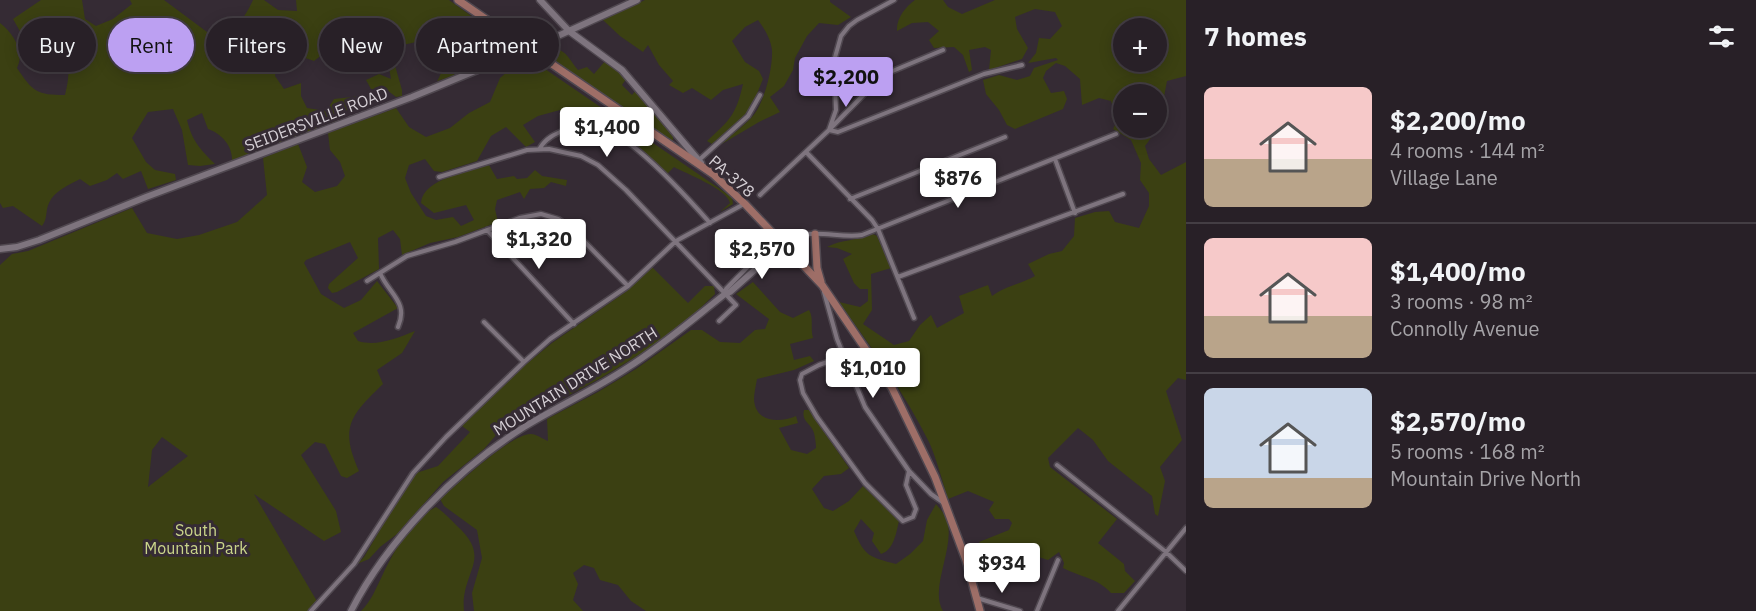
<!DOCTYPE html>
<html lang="en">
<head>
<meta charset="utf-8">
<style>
  :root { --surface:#282027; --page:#30282f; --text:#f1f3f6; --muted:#a5a3a7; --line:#443e44; --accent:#bca0f2 }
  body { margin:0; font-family:"IBM Plex Sans",sans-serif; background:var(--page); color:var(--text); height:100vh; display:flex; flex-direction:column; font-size:22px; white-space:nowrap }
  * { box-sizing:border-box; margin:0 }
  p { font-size:20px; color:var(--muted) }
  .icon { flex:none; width:33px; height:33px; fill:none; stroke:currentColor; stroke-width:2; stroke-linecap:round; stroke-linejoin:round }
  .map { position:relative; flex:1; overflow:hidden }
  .side { display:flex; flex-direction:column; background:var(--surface); width:570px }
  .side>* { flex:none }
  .hud { position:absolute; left:18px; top:18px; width:570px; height:54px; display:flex; gap:12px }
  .buttons { position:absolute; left:1113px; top:18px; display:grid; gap:12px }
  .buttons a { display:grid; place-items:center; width:54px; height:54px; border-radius:50%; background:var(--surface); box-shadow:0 3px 15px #0003,0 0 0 2px var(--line); font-size:30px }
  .price { position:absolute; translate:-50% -51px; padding:0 14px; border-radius:6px; background:#fff; color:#222; font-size:20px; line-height:39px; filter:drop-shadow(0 2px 3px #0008) }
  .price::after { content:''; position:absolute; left:50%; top:36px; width:18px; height:14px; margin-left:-9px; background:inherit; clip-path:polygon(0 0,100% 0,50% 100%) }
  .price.current { background:var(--accent); color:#111 }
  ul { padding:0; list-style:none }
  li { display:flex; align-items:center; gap:18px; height:150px; padding:0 18px }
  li+li { border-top:2px solid var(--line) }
  li span { display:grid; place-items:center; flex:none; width:168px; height:120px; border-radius:9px; color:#555 }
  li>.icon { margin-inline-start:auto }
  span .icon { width:72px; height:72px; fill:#fffc; stroke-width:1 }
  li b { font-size:26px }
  h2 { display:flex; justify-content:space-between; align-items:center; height:72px; padding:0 18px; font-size:26px }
  .tag { padding:0 21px; border-radius:27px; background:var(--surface); box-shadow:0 3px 15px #0003,0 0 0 2px var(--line); font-size:21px; line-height:54px }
  .tag.current { background:var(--accent); color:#111 }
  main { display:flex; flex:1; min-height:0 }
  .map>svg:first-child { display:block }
  .green { fill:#3b4012; fill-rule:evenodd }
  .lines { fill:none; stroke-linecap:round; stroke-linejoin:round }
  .street-casing { stroke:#504850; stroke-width:7 }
  .secondary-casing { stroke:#504850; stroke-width:9 }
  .primary-casing { stroke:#504850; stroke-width:10 }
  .street { stroke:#7e747e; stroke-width:4 }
  .secondary { stroke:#7e747e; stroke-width:6 }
  .primary { stroke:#9e6e67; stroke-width:7 }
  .labels { text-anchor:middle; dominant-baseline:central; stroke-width:6; stroke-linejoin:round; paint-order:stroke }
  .street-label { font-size:16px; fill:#d5cfd5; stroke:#352b34 }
  .park-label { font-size:16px; fill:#cad58a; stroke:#352b34 }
</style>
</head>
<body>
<main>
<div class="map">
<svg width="1186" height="611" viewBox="0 0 1186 611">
  <rect width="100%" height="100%" fill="#352b34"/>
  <path class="green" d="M41 0H82L85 19 96 26 113 19 132 4 130 0H164L207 32C234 28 241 26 253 0H264L278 10 297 11 296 0H449L495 33 475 46 477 56 469 63 461 49H454L453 57 457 71 453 76 437 81C448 64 437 55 429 39L390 48 402 90V96L396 97 387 90 371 89 366 80 379 74 391 79 387 56 374 48 342 55 327 51 314 61 294 54 278 63 275 76 284 89 301 83V96L307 108 326 111 334 99 361 96 335 122 232 162C233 146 222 134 208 129L202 113 187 120C192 141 200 149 215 164L200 166 188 165 182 130 173 109 148 112 132 138 146 162 155 170 175 174 176 180 148 189 141 171 123 179 117 173 107 180 90 186 80 179C69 185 54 191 49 203 45 211 48 218 42 226L13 206 3 208 0 203V23C14 34 25 52 17 68 33 92 37 95 65 95 70 74 72 58 53 43L33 54 13 19Z
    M645 0H830V2L851 17 838 25 819 23 807 36 795 58 793 70 784 86 770 97 780 112 759 122 715 148C727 138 741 129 752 117 764 104 773 68 772 50 771 39 764 28 758 20L745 27 732 41 745 62 759 71 763 79 752 106 743 117 712 144 707 141C730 120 736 115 743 84L723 90 711 100 692 88 683 93 669 85 673 81 659 65 648 45 643 52 620 36 603 20Z
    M915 0H943L948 7 962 14 995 0H1186V76L1167 81C1162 105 1161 127 1145 146L1149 159 1161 175 1186 162V380L1178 378 1166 391 1182 440 1160 467 1165 481 1158 516 1155 514 1152 496 1108 461 1093 440 1078 428 1048 458 1050 467 1117 519 1098 543 1124 564 1125 571 1135 581 1124 593H1111C1098 578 1080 577 1063 568L1064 563 1059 552 1048 560 1026 553V565L1011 572V554L1001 550 984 552 979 542 1009 530 1012 523 1009 519H995L989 510 994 502 968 491 948 499C942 480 937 460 929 442 904 392 871 347 839 302L860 307 868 301V289H860L854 283 843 259 852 254 837 248 827 247C842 239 857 241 873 234L877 236 891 268 871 274 872 310 863 324 894 345 909 341 920 325 931 315 937 328 964 313 959 296 988 285 992 296C1005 286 1021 284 1035 276L1028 264 1049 254 1062 251 1074 236 1075 218 1095 212 1109 211 1115 222 1139 228 1149 206V193L1140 180 1141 163 1131 140 1113 129 1117 121 1111 101 1099 98 1082 105 1080 79 1065 66 1056 63 1046 71 1043 78 1051 93 1064 91 1067 99 1063 109 1015 129 1007 125 999 110 986 94 983 80 999 75 1017 80 1030 76 1034 68 1058 60 1056 58 1028 63 1036 53 1039 38 1050 39 1062 26 1055 12 1035 9 1015 17 1017 29 1028 48 1022 59 989 70 991 50 985 47 969 50 972 70 969 72 963 55 954 47 934 48 929 40 939 31 928 22 912 23 897 31C896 19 905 7 915 0ZM1124 28H1156V62H1124ZM1124 94H1156V128H1124Z
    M560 50C569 55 571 62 578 70L587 67 594 74 606 60 626 79 622 85 632 95 636 90 673 137V142L547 55 550 51Z
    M520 57 529 58 723 191 732 197 733 204 720 212 730 203C727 189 687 174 674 167L667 174 609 124 587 120 566 125 560 110 538 116 523 125 535 142 526 147 506 127 491 136 477 161 442 172 434 171 425 159 409 165 405 178 411 193 426 216 436 220 453 217 461 226 474 220 466 205 434 213 421 203C423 178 470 172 489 165L497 179 514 176 517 179 527 178 535 170 542 176 567 180 566 186 551 182 544 188 530 189 524 199 520 192 497 200 495 209 498 222 458 237 430 243 402 255 400 239 393 230 378 238 379 269 337 292 332 293 328 288 329 284 358 258 350 242 306 260 304 263 321 294 344 308 361 300 377 281 398 308 353 333 358 341C377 347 397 338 415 331L402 353 377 370 383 384C351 415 339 427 359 471L347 478 341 476 325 444 315 442 301 455 336 511 341 532 324 541 254 494 318 603 311 611H0V265L12 254 28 251 132 208 147 233 177 239 199 235 237 222 267 195 263 158 298 144 307 167 302 182 315 192 337 186 345 176 340 162 330 150 328 133 396 108 409 127 426 137 450 128 469 113 490 102 500 78 507 72 504 63ZM162 437 188 456 148 487 152 450Z
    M652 267 688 303 705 286H714L715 294 691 317 660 342 601 378 556 402H534L516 412 484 449 443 482 397 534 380 547 369 559 357 564 364 557 397 501 416 473 438 466 470 432 462 426 524 366 552 343 627 291Z
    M753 282 780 312 793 318 809 310C814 318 810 328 813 338L790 344 794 360 810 356 814 361 794 370 757 379C756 385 754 393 754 399 755 423 780 423 796 416L798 423 779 428 791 450 807 454 816 448C816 444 815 437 814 433 811 423 801 422 804 410H809L849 468 841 474 824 476 812 489 824 508 833 511 849 501 863 486 899 521C896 533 894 550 881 554L872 541 874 533 861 519 854 531C865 557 870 557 896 564L910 554 923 541 927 520 936 504C939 508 943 512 945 516 959 542 928 587 943 611H646L631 601 618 585 600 580 594 568 584 565 573 573 578 584 573 600 583 611H474L472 593 482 558 477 530 444 506 440 499C456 486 512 433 531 434 536 434 543 439 548 441L547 419 598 392 636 369 691 330H702L720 342 740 343 755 330 765 329 769 319 736 294Z
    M436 507C444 512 450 519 457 526 494 559 460 572 464 611H361C371 602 377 586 383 574 394 551 412 519 436 507Z"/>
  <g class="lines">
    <g class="street-casing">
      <path id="street" d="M943 50 883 75 829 130 838 132 984 74 1022 65
        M540 148C546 138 555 134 565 130 573 126 583 122 592 124 625 128 687 197 710 223
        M806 152 872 220 878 229 914 318
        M1055 159 1075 213
        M699 160 748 116 760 95
        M439 177 527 150 549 149 581 156 598 165 626 190 736 305 719 321
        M760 195 829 130 836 110 834 61 841 36 849 26 857 20 894 0
        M850 199 1005 137
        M487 230 574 324
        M784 244C805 225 837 239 862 235L1116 134
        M380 273C389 294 409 302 398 327
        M898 277 1123 194
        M367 281 407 256 455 242 520 218 541 214 558 219 571 228 628 286
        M824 292 837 339 865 407 909 471 931 494 944 503
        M725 293 726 289 767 247 775 236
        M484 322 524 362
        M844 356 819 365 802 374 800 380 803 393 817 417 865 483 903 521 913 517 916 509 906 485 909 471
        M1057 465 1166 552 1186 571
        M977 598 1020 611
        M311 611 354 564 413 473 446 437 524 362 550 339 628 286 676 241 744 204
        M1037 611 1058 560
        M1118 611 1186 528"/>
    </g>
    <g class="secondary-casing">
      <path id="secondary" d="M540 0 569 31 622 70 701 163
        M0 249 17 247 39 240 146 197 412 97 538 45 637 0
        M351 611C388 539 456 470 524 427 558 406 594 390 627 368 662 346 693 319 725 294L730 292 784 244"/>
    </g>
    <g class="primary-casing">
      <path id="primary" d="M458 0 713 174 745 204 822 285 892 388 935 477 966 560 980 611
        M815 234 817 268 821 282"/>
    </g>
    <use href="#street" class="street"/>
    <use href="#secondary" class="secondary"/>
    <use href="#primary" class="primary"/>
  </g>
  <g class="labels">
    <g class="street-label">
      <text transform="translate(316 119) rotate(-21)">SEIDERSVILLE ROAD</text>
      <text transform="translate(732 176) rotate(41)">PA-378</text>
      <text transform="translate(575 381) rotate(-32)">MOUNTAIN DRIVE NORTH</text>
    </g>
    <g class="park-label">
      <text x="196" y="530">South<tspan x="196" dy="18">Mountain Park</tspan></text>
    </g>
  </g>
</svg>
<div class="buttons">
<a>+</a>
<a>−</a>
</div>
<b class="price current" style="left:846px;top:108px">$2,200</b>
<b class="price" style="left:607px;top:158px">$1,400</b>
<b class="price" style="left:958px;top:209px">$876</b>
<b class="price" style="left:539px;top:270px">$1,320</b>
<b class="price" style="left:762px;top:280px">$2,570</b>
<b class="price" style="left:873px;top:399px">$1,010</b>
<b class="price" style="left:1002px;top:594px">$934</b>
<div class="hud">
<a class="tag">Buy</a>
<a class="tag current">Rent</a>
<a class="tag">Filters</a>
<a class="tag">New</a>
<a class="tag">Apartment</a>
</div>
</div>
<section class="side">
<h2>7 homes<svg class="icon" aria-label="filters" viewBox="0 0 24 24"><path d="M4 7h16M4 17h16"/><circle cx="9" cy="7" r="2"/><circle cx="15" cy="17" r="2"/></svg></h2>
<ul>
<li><span style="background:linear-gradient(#f6c9c9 60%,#b9a48a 0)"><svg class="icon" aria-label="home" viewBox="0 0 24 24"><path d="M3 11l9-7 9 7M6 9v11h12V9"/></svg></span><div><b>$2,200/mo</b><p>4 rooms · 144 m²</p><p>Village Lane</p></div></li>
<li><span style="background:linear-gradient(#f6c9c9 65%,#b9a48a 0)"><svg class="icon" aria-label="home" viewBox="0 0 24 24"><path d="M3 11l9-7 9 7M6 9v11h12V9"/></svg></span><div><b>$1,400/mo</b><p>3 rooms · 98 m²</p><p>Connolly Avenue</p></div></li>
<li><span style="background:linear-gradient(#c9d6e8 75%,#b9a48a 0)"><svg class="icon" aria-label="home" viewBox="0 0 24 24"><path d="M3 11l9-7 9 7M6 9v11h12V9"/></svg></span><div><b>$2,570/mo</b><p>5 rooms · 168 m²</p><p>Mountain Drive North</p></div></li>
</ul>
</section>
</main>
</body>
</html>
